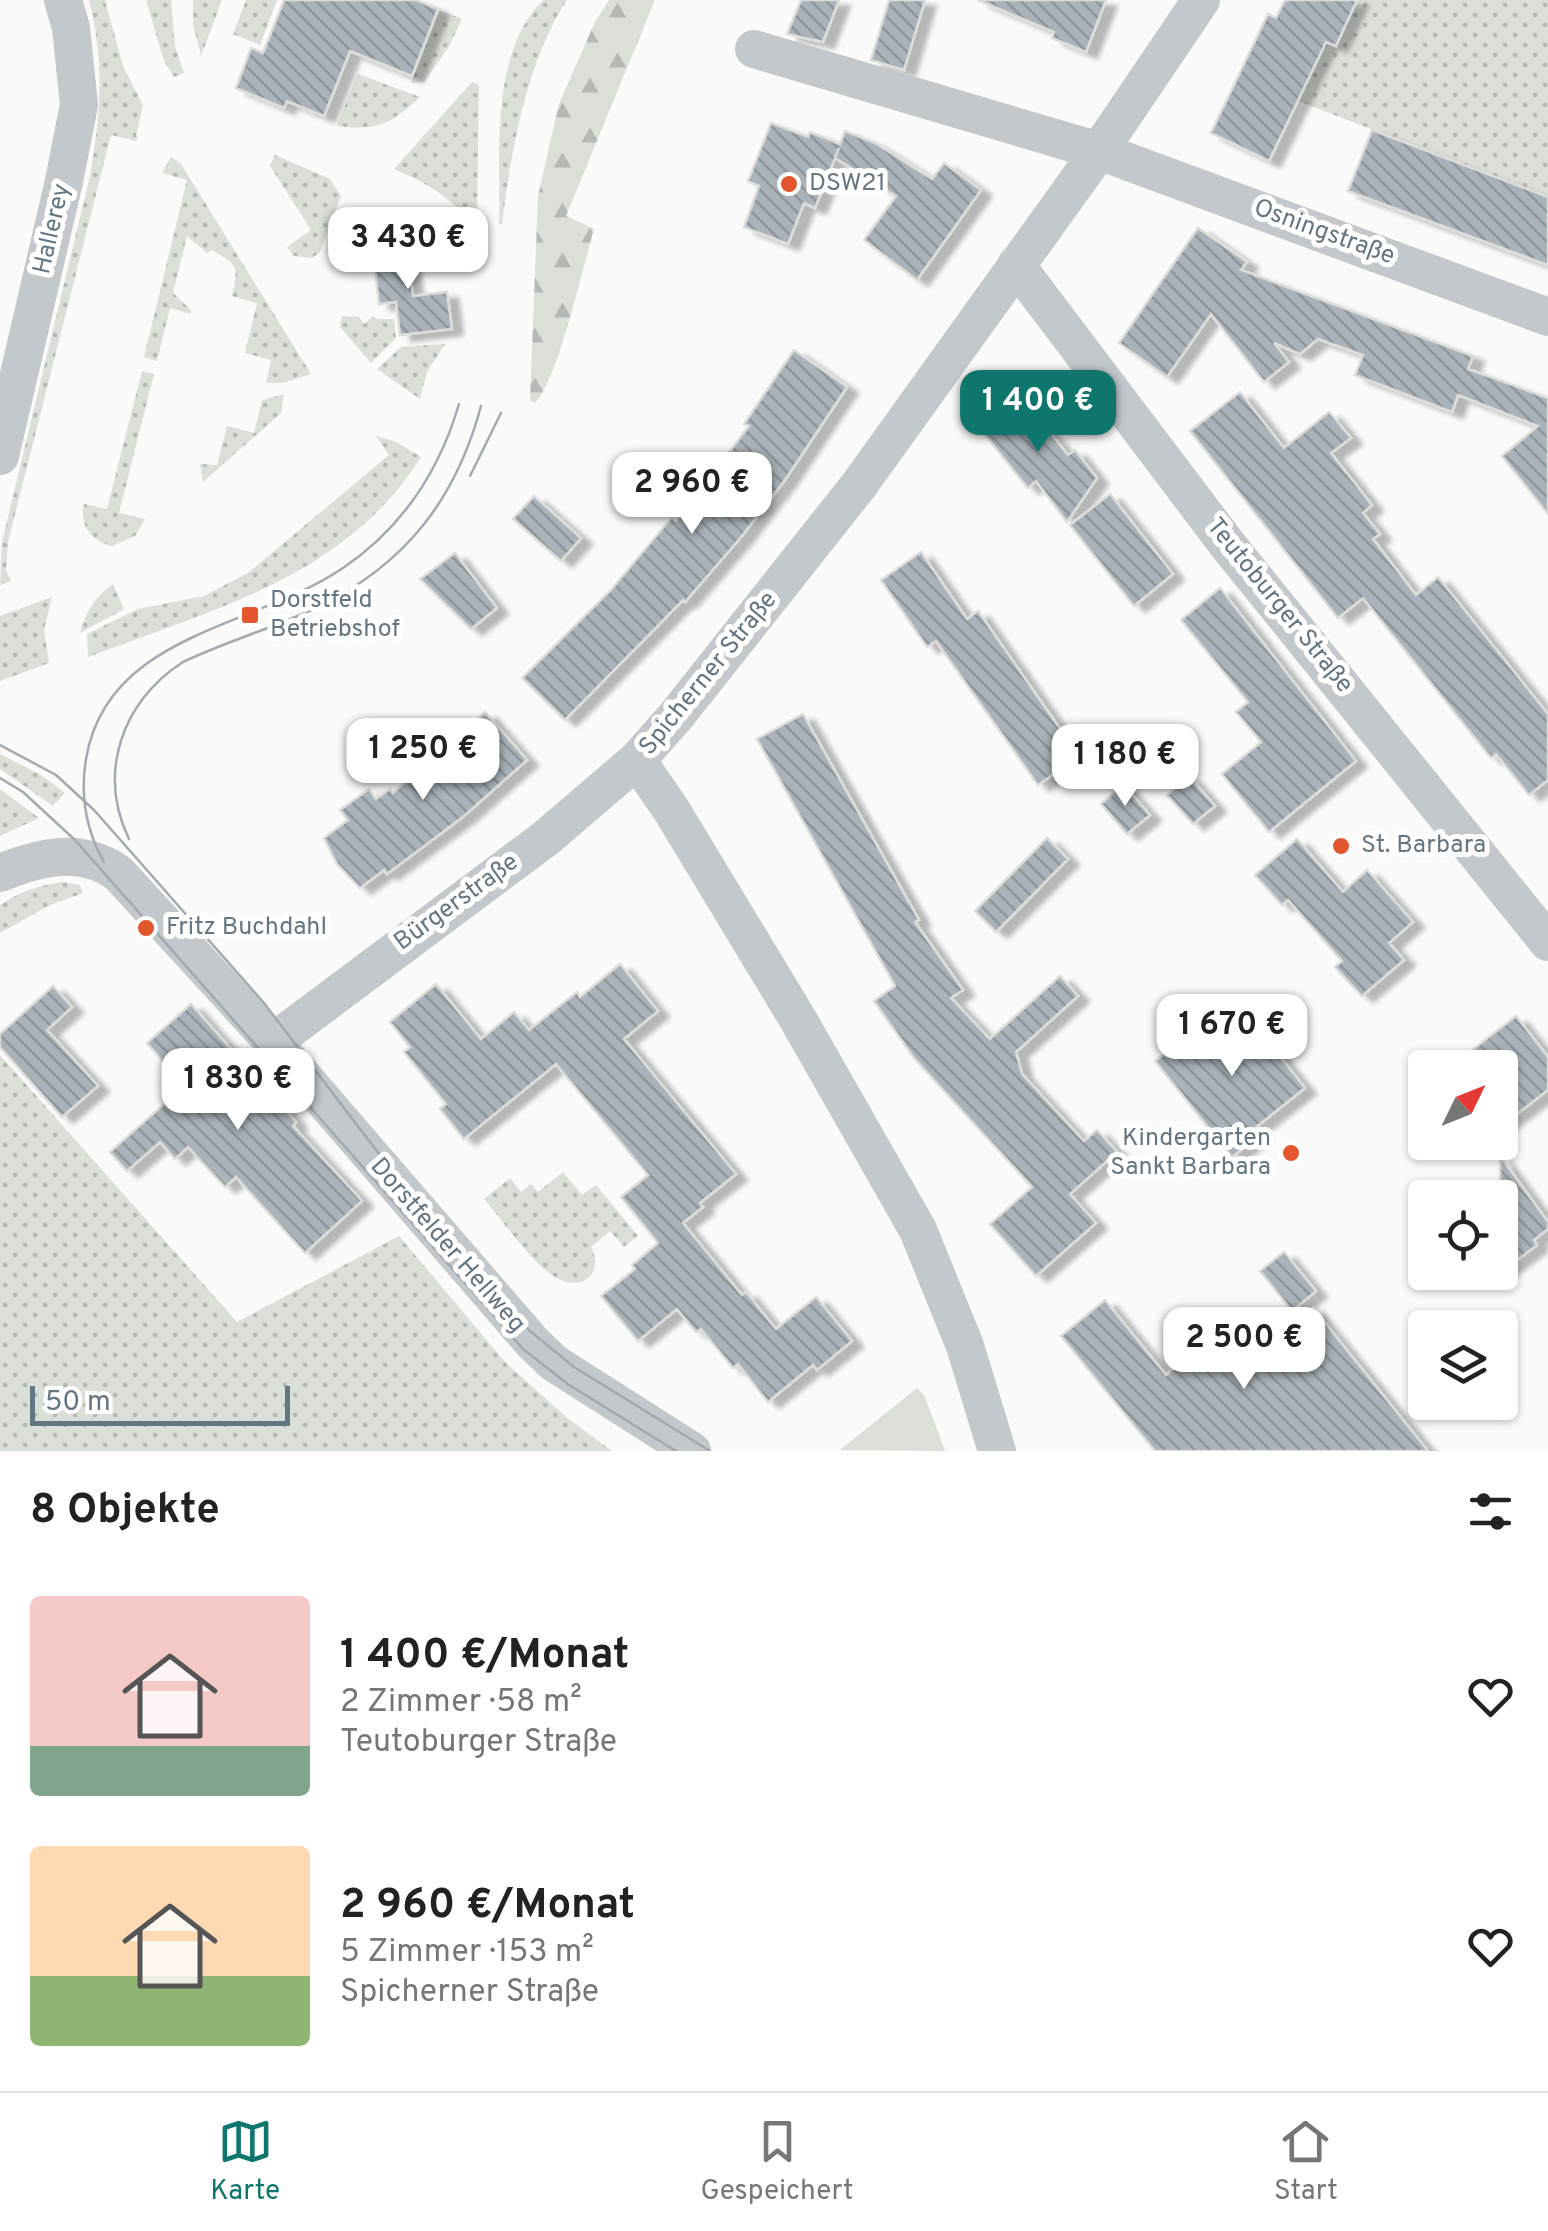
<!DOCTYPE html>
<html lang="de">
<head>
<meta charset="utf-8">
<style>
  :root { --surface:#fff; --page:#f2f2f2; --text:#222; --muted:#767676; --line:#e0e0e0; --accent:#0f766e }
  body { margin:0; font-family:Overpass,sans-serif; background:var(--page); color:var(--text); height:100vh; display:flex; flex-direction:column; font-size:38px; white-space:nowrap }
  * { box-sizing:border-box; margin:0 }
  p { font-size:32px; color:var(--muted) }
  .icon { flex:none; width:55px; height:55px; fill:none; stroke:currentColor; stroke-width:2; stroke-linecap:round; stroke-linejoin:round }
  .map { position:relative; height:1451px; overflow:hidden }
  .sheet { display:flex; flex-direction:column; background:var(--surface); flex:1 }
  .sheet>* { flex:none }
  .needle { width:65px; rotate:47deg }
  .buttons { position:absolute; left:1408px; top:1050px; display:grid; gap:20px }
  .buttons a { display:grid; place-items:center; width:110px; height:110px; border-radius:10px; background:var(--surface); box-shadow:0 2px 8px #0004; font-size:50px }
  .scale { position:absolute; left:30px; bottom:25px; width:260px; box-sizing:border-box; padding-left:10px; border:5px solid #657683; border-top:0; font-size:28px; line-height:35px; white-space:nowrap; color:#657683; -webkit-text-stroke:8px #fff; paint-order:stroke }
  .price { position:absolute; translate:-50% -85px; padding:0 22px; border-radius:20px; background:#fff; color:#222; font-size:32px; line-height:65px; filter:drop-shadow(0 2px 5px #0008) }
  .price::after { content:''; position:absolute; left:50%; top:60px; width:30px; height:22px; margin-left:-15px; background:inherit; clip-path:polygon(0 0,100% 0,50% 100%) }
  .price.on { background:var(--accent); color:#fff }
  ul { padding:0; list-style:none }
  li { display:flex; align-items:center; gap:30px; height:250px; padding:0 30px }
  li span { display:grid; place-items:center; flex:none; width:280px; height:200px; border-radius:10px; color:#555 }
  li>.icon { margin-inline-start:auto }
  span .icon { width:120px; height:120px; fill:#fffc; stroke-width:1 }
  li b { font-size:42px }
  h2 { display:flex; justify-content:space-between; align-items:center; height:120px; padding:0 30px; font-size:42px }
  .tabs { display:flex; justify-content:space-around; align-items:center; height:140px; border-top:2px solid var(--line); background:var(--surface); font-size:28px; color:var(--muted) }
  .tabs a { display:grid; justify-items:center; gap:5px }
  .tabs .on { color:var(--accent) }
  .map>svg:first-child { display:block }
  .green { fill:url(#green-dots) }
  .forest { fill:url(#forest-firs) }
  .pitch { fill:#dadfd7 }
  .building { fill:url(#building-back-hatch); stroke:#dcdcda; stroke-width:2.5; filter:url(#shadow) }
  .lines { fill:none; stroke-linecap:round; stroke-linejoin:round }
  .minor { stroke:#c3c8cc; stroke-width:38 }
  .tram { stroke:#a2aab0; stroke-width:2.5 }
  .poi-dot { fill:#e4572e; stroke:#fff; stroke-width:4 }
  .labels { text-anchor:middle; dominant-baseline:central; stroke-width:10; stroke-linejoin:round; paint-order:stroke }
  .poi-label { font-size:25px; fill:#657683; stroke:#fff; text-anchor:start }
  .street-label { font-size:25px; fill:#657683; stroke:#fff }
</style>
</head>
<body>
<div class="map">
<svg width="1548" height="1451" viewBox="0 0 1548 1451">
  <defs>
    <pattern id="green-dots" width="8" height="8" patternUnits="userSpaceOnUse" patternTransform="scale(2.5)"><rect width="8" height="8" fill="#dadfd7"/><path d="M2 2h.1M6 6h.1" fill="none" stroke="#b4b9b4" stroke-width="1.8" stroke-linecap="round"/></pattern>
    <pattern id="forest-firs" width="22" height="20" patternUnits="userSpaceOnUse" patternTransform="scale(2.5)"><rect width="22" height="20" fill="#dadfd7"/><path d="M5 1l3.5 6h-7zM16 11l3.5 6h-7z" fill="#b4b9b4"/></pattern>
    <pattern id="building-back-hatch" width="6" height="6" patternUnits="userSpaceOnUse" patternTransform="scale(2.5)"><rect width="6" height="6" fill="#aab3b9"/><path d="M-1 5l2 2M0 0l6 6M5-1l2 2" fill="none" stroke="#8e969c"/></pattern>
    <filter id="shadow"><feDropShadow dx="11" dy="6" stdDeviation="2.5" flood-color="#0004"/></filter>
  </defs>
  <rect width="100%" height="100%" fill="#fafaf8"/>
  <path class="green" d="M89 0H105L123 66 143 105 136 136 138 138 136 141 111 135 8 542 6 570 11 581 0 585 2 542 90 176C101 111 105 64 89 0Z
    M146 0H171L175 46 184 73 174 77 164 61Z
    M193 0H222L201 56 193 24Z
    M246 0H277L260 45 233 34Z
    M543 0H567C526 62 511 152 502 224H499C501 152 489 55 543 0Z
    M1357 0H1548V197L1298 101 1326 42 1336 46Z
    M440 10 462 19 450 45 424 82 411 83Z
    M358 74 420 97C391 124 377 131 337 126Z
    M472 82 479 85 477 219 470 221C447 195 425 182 394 169Z
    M275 155 330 179 341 196 320 252 312 258 294 256 287 247 311 230 270 166Z
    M171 157 181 164 311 374 282 383H266L271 360 245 353 257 303 232 296C239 266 238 264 211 250L207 253 187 236 173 293 191 310V314L170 308 157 361 144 357 187 180 162 173Z
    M342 316 359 317 364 324 373 316 377 319H394L396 338 371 363 340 327Z
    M445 344 427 372 420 399 377 369 401 347Z
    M142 371 154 374 119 513 145 519 135 536 112 546C91 541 79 525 84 504L107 509Z
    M284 394 281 413 203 482 200 464 217 465 227 426 254 433 262 400Z
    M376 436 396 442 421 457C345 577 214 609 88 657L87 634 138 609 204 596 248 573 389 455Z
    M113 584 124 609 80 633C87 610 94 598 113 584Z
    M52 597 44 630 49 663 0 681V616Z
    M0 754 41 775 65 793 53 806 0 769Z
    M0 789 39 818 0 836Z
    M63 882 80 885 83 893 48 906 0 933V905C19 892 40 885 63 882Z
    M0 1055 237 1322 399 1236 505 1362 566 1417 612 1451H0Z
    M563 1172 582 1195 596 1185 638 1236 624 1247 610 1231 591 1247C605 1274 581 1293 555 1277 534 1265 502 1220 484 1199L510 1178 521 1192 531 1184 538 1192Z"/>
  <path class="forest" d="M609 0H655L566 216 594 229C583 266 558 380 535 403L530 400 538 196 559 104 595 22Z"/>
  <path class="pitch" d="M917 1388 925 1397 945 1451 840 1450Z"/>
  <path class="building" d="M284 0H416L438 9 412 76 350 51 324 116 287 101 284 108 236 88 251 48 263 53Z
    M801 0H839L823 42 787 34Z
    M889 0H925L904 70 871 60Z
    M978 0H1106L1086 52 1052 38 1054 32Z
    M1285 0H1357L1336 46 1326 42 1269 161 1211 133 1268 14 1276 18Z
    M771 123 808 137 810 132 840 144 845 131 875 143 932 179 944 163 981 190 917 280 864 240 896 196 835 158 839 148 815 208 804 203 788 244 744 227 759 186 748 181Z
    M1372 130 1548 197V265L1348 191Z
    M1198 228 1247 262 1241 270 1473 356 1468 369 1548 398V514L1502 456 1538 426 1458 395 1452 412 1355 375 1363 355 1318 339 1300 354 1274 343 1289 362 1264 382 1211 314 1167 377 1119 343Z
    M406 241 413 296 447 292 452 329 400 335 396 302 379 304 372 245Z
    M794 350 847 387 785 480 742 536 685 602 683 600 565 720 522 678 611 590 672 517 676 521 749 426 744 424Z
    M1240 392 1284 448 1329 412 1351 438 1331 453 1372 505 1363 513 1380 534 1373 539 1416 595 1438 577 1548 714V780L1529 795 1496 754 1491 758 1363 598 1338 618 1190 431Z
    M1018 393 1068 455 1075 450 1097 478 1067 522 1036 481 1028 488 977 425Z
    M1110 494 1173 574 1134 606 1070 525Z
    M534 496 581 538 561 561 513 519Z
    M921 552 967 619 978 611 1079 756 1038 785 936 641 927 647 881 580Z
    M455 553 497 608 471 629 420 579Z
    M1220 588 1356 761 1269 832 1222 774 1261 742 1236 712 1248 702 1181 620Z
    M485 712 527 760 464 816 387 874 384 870 360 888 337 864 324 838 348 820 340 810 369 789 376 799 390 789 393 793Z
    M803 714 919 920 915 922 963 990 951 998 990 1039 1060 976 1078 996 1016 1052 1022 1074 1084 1141 1097 1130 1117 1152 1070 1194 1096 1223 1036 1276 990 1224 1032 1187 914 1058 874 1001 895 986 757 739Z
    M1189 776 1215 806 1193 824 1167 795Z
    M1123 784 1150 815 1127 834 1101 804Z
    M1047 838 1068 859 996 932 975 911Z
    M1297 839 1343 892 1367 870 1413 922 1389 943 1404 960 1362 996 1335 967 1342 961 1288 900 1282 905 1255 875Z
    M620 964 658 1011 624 1039 736 1174 700 1203 703 1207 683 1223 742 1295 746 1292 776 1329 816 1297 852 1341 817 1370 813 1365 768 1402 738 1364 733 1368 701 1329 696 1332 677 1309 638 1341 601 1296 635 1269 632 1265 658 1243 621 1197 648 1175 556 1064 464 1139 440 1109 446 1104 404 1052 410 1047 390 1022 436 984 481 1039 514 1012 529 1030 577 992 580 997Z
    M53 986 72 1007 47 1030 98 1086 62 1117 0 1047V1034Z
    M191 1004 296 1122 293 1126 362 1201 305 1253 236 1177 225 1187 188 1147 175 1159 160 1142 127 1171 110 1152 180 1090 167 1076 172 1072 147 1043Z
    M1240 1006 1305 1088 1255 1128 1260 1135 1232 1157 1155 1061 1182 1039 1188 1047Z
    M1516 1016 1548 1057V1090L1500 1127V1068H1449Z
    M1500 1156 1548 1222V1229L1534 1240 1537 1245 1500 1273Z
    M1284 1252 1316 1291 1292 1311 1260 1271Z
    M1105 1300 1166 1375 1215 1335 1241 1365 1313 1308 1428 1451H1155L1061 1336Z"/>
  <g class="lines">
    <path class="minor" d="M754 49 1099 151 1548 317
      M1016 265 1227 544 1548 942
      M0 456 64 181 79 105 71 28 63 0
      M637 760 672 811 799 1021 918 1230 965 1346 997 1451
      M0 873C39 857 82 846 119 874L273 1042 533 1343 554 1363 692 1451
      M273 1042 546 838 637 760 676 716 859 485 1099 151 1201 0"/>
    <path class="tram" d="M470 476 501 413
      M0 745 56 775 94 810 264 1003 405 1188 530 1331 574 1367 710 1451
      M0 778 23 792 75 840 523 1349 569 1385 676 1451
      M129 839C97 773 122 701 183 662 227 641 274 628 318 607 406 564 456 499 481 406
      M104 862C86 830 80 795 86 759 107 633 255 628 343 568 402 528 439 472 459 404"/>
  </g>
  <g class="poi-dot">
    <circle cx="789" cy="184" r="10"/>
    <rect x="240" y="605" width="20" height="20" rx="5"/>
    <circle cx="1341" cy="846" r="10"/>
    <circle cx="146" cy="928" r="10"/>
    <circle cx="1291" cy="1153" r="10"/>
  </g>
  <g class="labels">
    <g class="poi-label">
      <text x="809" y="184">DSW21</text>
      <text x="270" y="601">Dorstfeld<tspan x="270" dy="29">Betriebshof</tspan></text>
      <text x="1361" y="846">St. Barbara</text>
      <text x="166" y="928">Fritz Buchdahl</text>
      <text x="1271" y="1139" text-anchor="end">Kindergarten<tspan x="1271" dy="29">Sankt Barbara</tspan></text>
    </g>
    <g class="street-label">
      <text transform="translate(53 229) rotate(-77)">Hallerey</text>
      <text transform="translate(1324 233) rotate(20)">Osningstraße</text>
      <text transform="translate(1279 606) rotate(51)">Teutoburger Straße</text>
      <text transform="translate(709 674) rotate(-51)">Spicherner Straße</text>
      <text transform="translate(457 903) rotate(-36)">Bürgerstraße</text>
      <text transform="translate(447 1246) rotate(49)">Dorstfelder Hellweg</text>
    </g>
  </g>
</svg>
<div class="buttons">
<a><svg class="needle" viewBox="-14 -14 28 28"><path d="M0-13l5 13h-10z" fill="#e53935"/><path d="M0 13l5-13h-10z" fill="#767676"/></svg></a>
<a><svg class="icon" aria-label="locate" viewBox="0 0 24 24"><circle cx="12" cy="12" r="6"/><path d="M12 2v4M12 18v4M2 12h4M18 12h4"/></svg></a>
<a><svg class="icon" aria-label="layers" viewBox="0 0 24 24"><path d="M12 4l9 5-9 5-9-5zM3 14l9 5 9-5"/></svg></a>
</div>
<div class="scale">50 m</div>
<b class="price" style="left:408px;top:292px">3 430 €</b>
<b class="price on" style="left:1038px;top:455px">1 400 €</b>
<b class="price" style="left:692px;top:537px">2 960 €</b>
<b class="price" style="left:423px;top:803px">1 250 €</b>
<b class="price" style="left:1125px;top:809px">1 180 €</b>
<b class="price" style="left:1232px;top:1079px">1 670 €</b>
<b class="price" style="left:238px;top:1133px">1 830 €</b>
<b class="price" style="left:1244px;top:1392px">2 500 €</b>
</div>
<section class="sheet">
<h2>8 Objekte<svg class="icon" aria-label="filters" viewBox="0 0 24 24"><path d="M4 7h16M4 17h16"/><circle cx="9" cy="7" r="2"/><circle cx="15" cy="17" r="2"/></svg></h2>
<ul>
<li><span style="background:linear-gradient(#f6c9c9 75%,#7fa58c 0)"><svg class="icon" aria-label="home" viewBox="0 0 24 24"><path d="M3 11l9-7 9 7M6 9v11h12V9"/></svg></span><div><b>1 400 €/Monat</b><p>2 Zimmer · 58 m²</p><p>Teutoburger Straße</p></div><svg class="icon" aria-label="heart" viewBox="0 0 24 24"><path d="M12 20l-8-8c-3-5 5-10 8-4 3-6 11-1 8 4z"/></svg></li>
<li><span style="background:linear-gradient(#ffd9b3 65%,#8fb573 0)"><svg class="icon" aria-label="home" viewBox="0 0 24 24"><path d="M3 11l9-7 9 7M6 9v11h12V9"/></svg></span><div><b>2 960 €/Monat</b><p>5 Zimmer · 153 m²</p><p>Spicherner Straße</p></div><svg class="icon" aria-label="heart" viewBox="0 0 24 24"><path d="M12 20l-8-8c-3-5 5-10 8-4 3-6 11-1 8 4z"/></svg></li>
</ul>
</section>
<nav class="tabs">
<a class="on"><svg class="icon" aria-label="map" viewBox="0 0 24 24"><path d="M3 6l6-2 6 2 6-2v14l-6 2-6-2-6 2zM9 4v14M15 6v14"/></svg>Karte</a>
<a><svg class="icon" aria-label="saved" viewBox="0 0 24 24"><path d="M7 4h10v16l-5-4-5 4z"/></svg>Gespeichert</a>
<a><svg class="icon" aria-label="home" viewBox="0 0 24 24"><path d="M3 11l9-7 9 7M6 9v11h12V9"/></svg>Start</a>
</nav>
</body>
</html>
